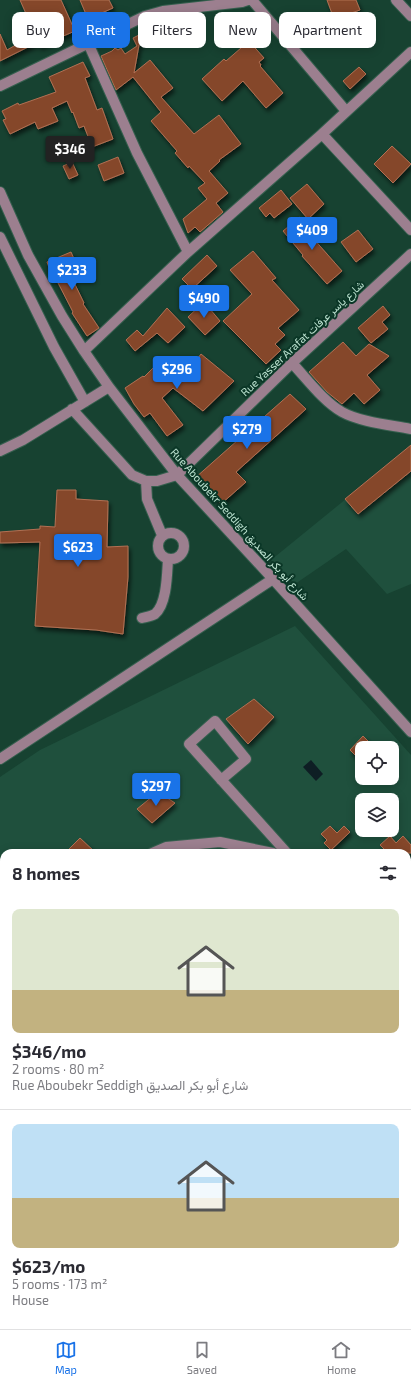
<!DOCTYPE html>
<html lang="en">
<head>
<meta charset="utf-8">
<style>
  :root { --surface:#fff; --page:#f7f7f7; --text:#2b2b33; --muted:#7c7c81; --line:#e1e1e2; --accent:#1a73e8 }
  body { margin:0; font-family:"Exo 2",Vazirmatn,sans-serif; background:var(--page); color:var(--text); height:100vh; display:flex; flex-direction:column; font-size:15px; white-space:nowrap }
  * { box-sizing:border-box; margin:0 }
  p { font-size:13px; color:var(--muted) }
  .icon { flex:none; width:22px; height:22px; fill:none; stroke:currentColor; stroke-width:2; stroke-linecap:round; stroke-linejoin:round }
  .map { position:relative; flex:1; overflow:hidden }
  .details { position:absolute; left:0px; top:849px; width:411px; height:480px; display:flex; flex-direction:column; background:var(--surface); border-radius:12px 12px 0 0; box-shadow:0 2px 10px #0003 }
  .details>* { flex:none }
  .hud { position:absolute; left:12px; top:12px; width:387px; height:36px; display:flex; gap:8px }
  .controls { position:absolute; left:355px; top:741px; display:grid; gap:8px }
  .controls a { display:grid; place-items:center; width:44px; height:44px; border-radius:8px; background:var(--surface); box-shadow:0 2px 10px #0003; font-size:20px }
  .price { position:absolute; translate:-50% -34px; padding:0 9px; border-radius:4px; background:var(--accent); color:#fff; font-size:13px; line-height:26px; filter:drop-shadow(0 1px 2px #0008) }
  .price::after { content:''; position:absolute; left:50%; top:24px; width:12px; height:9px; margin-left:-6px; background:inherit; clip-path:polygon(0 0,100% 0,50% 100%) }
  .price.selected { background:#222; color:#fff }
  ul { padding:0; list-style:none }
  li { display:grid; align-content:center; gap:8px; height:212px; padding:0 12px }
  li+li { border-top:1px solid var(--line) }
  li span { display:grid; place-items:center; height:124px; border-radius:8px; color:#555 }
  li>.icon { margin-inline-start:auto }
  span .icon { width:72px; height:72px; fill:#fffc; stroke-width:1 }
  li b { font-size:17px }
  h2 { display:flex; justify-content:space-between; align-items:center; height:48px; padding:0 12px; font-size:17px }
  .chip { padding:0 14px; border-radius:8px; background:var(--surface); box-shadow:0 2px 10px #0003; font-size:14px; line-height:36px }
  .chip.selected { background:var(--accent); color:#fff }
  .menu { display:flex; justify-content:space-around; align-items:center; height:56px; border-top:1px solid var(--line); background:var(--surface); font-size:11px; color:var(--muted) }
  .menu a { display:grid; justify-items:center; gap:2px }
  .menu .selected { color:var(--accent) }
  .map>svg:first-child { display:block }
  .built { fill:#1f503d; fill-rule:evenodd }
  .green { fill:#165c43 }
  .water { fill:#0e1e24 }
  .building { fill:#85472a; stroke:#b27053; filter:url(#shadow) }
  .lines { fill:none; stroke-linecap:round; stroke-linejoin:round }
  .minor-casing { stroke:#355f4e; stroke-width:12 }
  .minor { stroke:#9c7f8f; stroke-width:10 }
  .labels { text-anchor:middle; dominant-baseline:central; stroke-width:4; stroke-linejoin:round; paint-order:stroke }
  .street-label { font-size:11px; fill:#bde3d1; stroke:#0b3727 }
</style>
</head>
<body>
<div class="map">
<svg width="411" height="1329" viewBox="0 0 411 1329">
  <defs>
    <filter id="shadow"><feDropShadow dx="2" dy="3.5" stdDeviation="2" flood-color="#0009"/></filter>
  </defs>
  <rect width="100%" height="100%" fill="#174231"/>
  <path class="built" d="M411 446V584L387 594 346 549 295 584 271 560Z
    M295 626 411 755V963L407 966V853H4V1325H204V1329H0V777L40 750ZM362 748H392V778H362ZM362 800H392V830H362Z"/>
  <path class="green" d="M411 994V1035L407 1040V998Z
    M236 1325H318V1329H235Z"/>
  <path class="water" d="M311 760 323 774 316 781 303 767Z"/>
  <path class="building" d="M20 0H61L75 31 40 46 38 42 0 61V34L7 50 35 34Z
    M80 0H109L113 8 88 19Z
    M327 0H356L360 10 334 19Z
    M145 32 149 40 139 45 134 73 150 60 173 88 161 97 194 134 219 115 241 144 219 160 220 161 209 171 228 193 216 203 223 212 200 232 195 227 188 233 183 219 207 199 198 188 205 183 189 166 188 168 175 153 177 151 151 121 161 112 133 77 116 90 101 56 112 51 115 48 118 50 121 48 125 54 137 46 133 38Z
    M249 41 264 58 259 62 261 65 260 66 283 93 266 108 243 81 222 101 202 79 224 59 226 61Z
    M83 62 90 76 85 78 97 110 102 108 113 139 92 147 84 126 79 128 73 112 72 113 67 101 52 108 58 121 38 129 35 122 10 134 3 120 6 119 2 111 18 103 19 105 56 92 49 77Z
    M359 67 366 74 350 89 343 81Z
    M392 146 411 164 393 183 374 164Z
    M118 157 124 173 104 181 98 165Z
    M72 162 78 175 69 179 63 166Z
    M307 184 324 204 308 219 290 198Z
    M281 190 292 204 274 218 270 213 266 217 259 208Z
    M300 217 315 235 312 237 342 271 327 284 302 256 303 255 283 231Z
    M358 230 373 249 356 262 341 242Z
    M253 251 276 278 272 280 299 310 278 328 285 335 275 344 281 350 266 364 223 321 252 294 230 270Z
    M71 252 78 268 69 272 84 303 83 304 99 328 87 336 72 313 73 312 55 277 53 278 47 262Z
    M207 255 217 266 192 289 182 279Z
    M204 302 220 321 205 335 188 317Z
    M383 306 390 315 382 322 388 329 371 343 358 328Z
    M167 308 185 327 168 343 157 333 135 351 126 340 137 330 143 336Z
    M343 342 356 356 369 344 389 356 367 375 380 390 364 404 354 393 342 404 327 392 309 372Z
    M201 354 234 381 203 411 173 388 162 398 183 425 167 436 150 413 144 417 134 404 125 388 143 376 144 377 158 363 165 358 184 377Z
    M290 394 306 409 236 472 246 482 221 504 195 478Z
    M411 445V471L358 514 345 499Z
    M57 490H76V499L108 501 107 547 128 546V577L123 634 96 630 35 626 40 542 0 543V532L40 529V526L55 527Z
    M254 699 274 717 248 744 226 719Z
    M363 736 375 748H362V762L350 750Z
    M158 792 175 803 152 823 137 809Z
    M330 826 337 833 344 826 350 832 331 850 324 843 327 840 321 834Z
    M390 836 396 843 403 836 411 845V853H388L380 845Z
    M80 838 96 853H65Z"/>
  <g class="lines">
    <g class="minor-casing">
      <path id="minor" d="M252 0 346 111
        M396 0 411 16
        M88 43 137 153 188 252
        M0 86 145 16 163 11 181 9 242 2 248 0
        M322 134 411 230
        M0 192 28 255 62 316 84 351 109 387 177 475 273 579 411 732
        M0 237 54 347 85 402
        M84 351 188 252 322 134 411 52
        M292 363C307 379 324 402 342 412 360 422 391 425 411 429
        M72 409 132 475 146 481H157L177 475 292 363 411 254
        M0 451 23 440 109 387
        M146 481 147 499 162 535
        M158 546a13 13 0 1 1 26 0a13 13 0 1 1-26 0Z
        M142 618C146 617 152 616 155 614 167 604 167 574 168 559
        M0 759 273 579
        M221 780 246 759 215 721 189 744 287 853
        M152 853 166 847 220 842 273 853
        M407 967 411 971
        M407 982 411 978
        M4 1035V1056
        M407 1037 411 1032
        M322 1325V1329
        M225 1329 226 1325"/>
    </g>
    <use href="#minor" class="minor"/>
  </g>
  <g class="labels">
    <g class="street-label">
      <text transform="translate(302 338) rotate(-43)">Rue Yasser Arafat شارع ياسر عرفات</text>
      <text transform="translate(240 524) rotate(48)">Rue Aboubekr Seddigh شارع أبو بكر الصديق</text>
    </g>
  </g>
</svg>
<div class="controls">
<a><svg class="icon" aria-label="locate" viewBox="0 0 24 24"><circle cx="12" cy="12" r="6"/><path d="M12 2v4M12 18v4M2 12h4M18 12h4"/></svg></a>
<a><svg class="icon" aria-label="layers" viewBox="0 0 24 24"><path d="M12 4l9 5-9 5-9-5zM3 14l9 5 9-5"/></svg></a>
</div>
<b class="price selected" style="left:70px;top:170px">$346</b>
<b class="price" style="left:312px;top:251px">$409</b>
<b class="price" style="left:72px;top:291px">$233</b>
<b class="price" style="left:204px;top:319px">$490</b>
<b class="price" style="left:177px;top:390px">$296</b>
<b class="price" style="left:247px;top:450px">$279</b>
<b class="price" style="left:78px;top:568px">$623</b>
<b class="price" style="left:156px;top:807px">$297</b>
<div class="hud">
<a class="chip">Buy</a>
<a class="chip selected">Rent</a>
<a class="chip">Filters</a>
<a class="chip">New</a>
<a class="chip">Apartment</a>
</div>
<section class="details">
<h2>8 homes<svg class="icon" aria-label="filters" viewBox="0 0 24 24"><path d="M4 7h16M4 17h16"/><circle cx="9" cy="7" r="2"/><circle cx="15" cy="17" r="2"/></svg></h2>
<ul>
<li><span style="background:linear-gradient(#dfe7d0 65%,#c2b280 0)"><svg class="icon" aria-label="home" viewBox="0 0 24 24"><path d="M3 11l9-7 9 7M6 9v11h12V9"/></svg></span><div><b>$346/mo</b><p>2 rooms · 80 m²</p><p>Rue Aboubekr Seddigh شارع أبو بكر الصديق</p></div></li>
<li><span style="background:linear-gradient(#bfe0f5 60%,#c2b280 0)"><svg class="icon" aria-label="home" viewBox="0 0 24 24"><path d="M3 11l9-7 9 7M6 9v11h12V9"/></svg></span><div><b>$623/mo</b><p>5 rooms · 173 m²</p><p>House</p></div></li>
</ul>
</section>
</div>
<nav class="menu">
<a class="selected"><svg class="icon" aria-label="map" viewBox="0 0 24 24"><path d="M3 6l6-2 6 2 6-2v14l-6 2-6-2-6 2zM9 4v14M15 6v14"/></svg>Map</a>
<a><svg class="icon" aria-label="saved" viewBox="0 0 24 24"><path d="M7 4h10v16l-5-4-5 4z"/></svg>Saved</a>
<a><svg class="icon" aria-label="home" viewBox="0 0 24 24"><path d="M3 11l9-7 9 7M6 9v11h12V9"/></svg>Home</a>
</nav>
</body>
</html>
